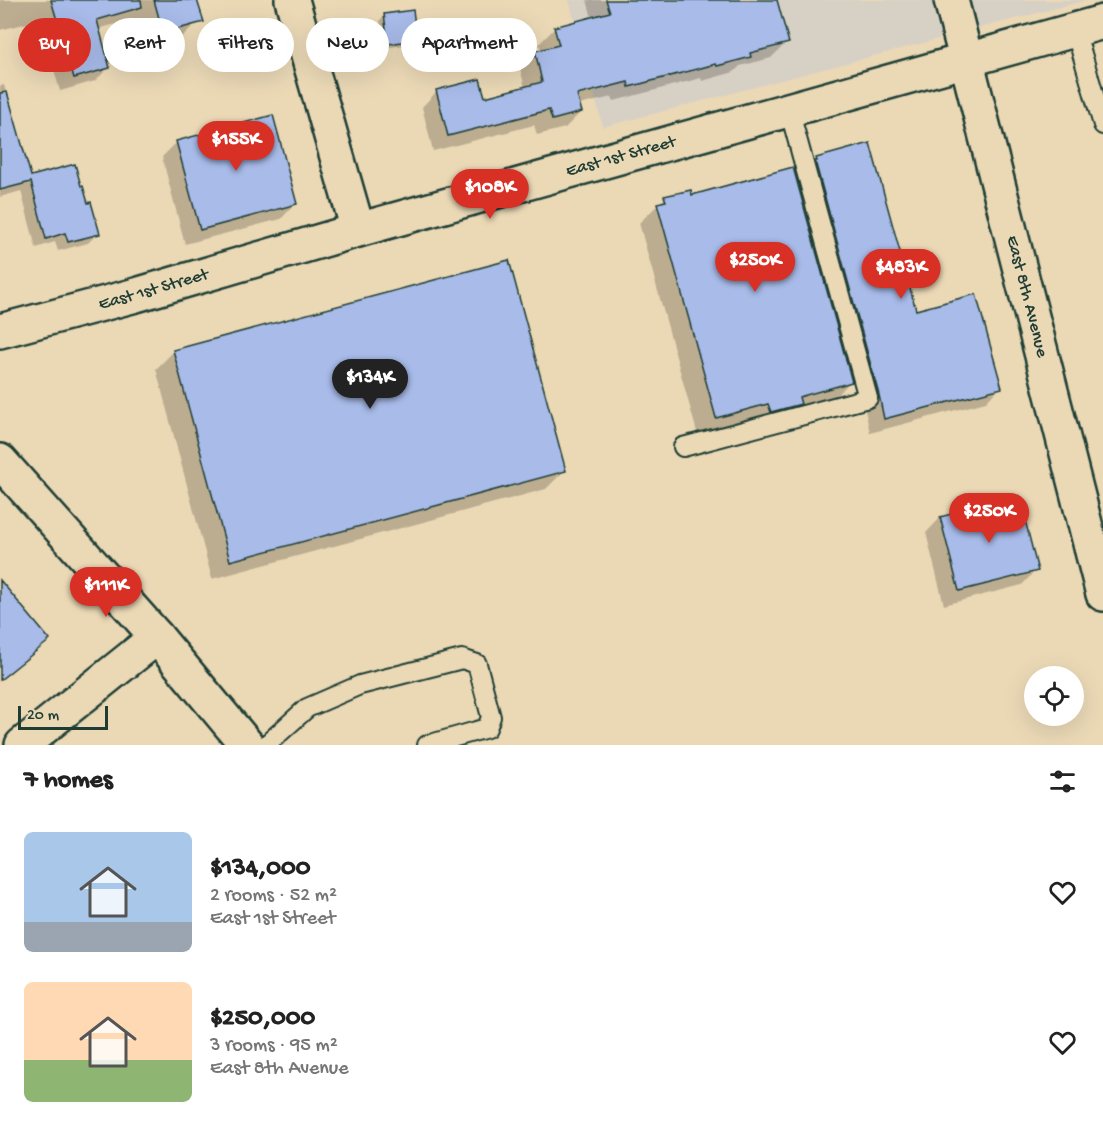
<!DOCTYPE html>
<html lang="en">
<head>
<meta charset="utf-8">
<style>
  :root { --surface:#fff; --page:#f2f2f2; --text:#222; --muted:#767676; --accent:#d93025 }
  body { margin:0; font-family:"Gochi Hand",sans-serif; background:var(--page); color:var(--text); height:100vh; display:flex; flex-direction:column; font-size:22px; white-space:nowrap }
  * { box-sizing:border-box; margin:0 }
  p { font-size:20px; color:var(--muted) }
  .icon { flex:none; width:33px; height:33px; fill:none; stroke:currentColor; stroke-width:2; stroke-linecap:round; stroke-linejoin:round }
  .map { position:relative; height:745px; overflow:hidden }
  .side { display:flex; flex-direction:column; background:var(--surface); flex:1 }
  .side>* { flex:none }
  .guide { position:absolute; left:18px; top:18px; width:600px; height:54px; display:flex; gap:12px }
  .controls { position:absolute; left:1024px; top:666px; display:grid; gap:12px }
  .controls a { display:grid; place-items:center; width:60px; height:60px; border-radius:50%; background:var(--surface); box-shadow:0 6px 24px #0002; font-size:30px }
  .scale { position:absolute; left:18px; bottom:15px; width:90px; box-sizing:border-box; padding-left:6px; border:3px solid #1f3d34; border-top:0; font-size:16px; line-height:21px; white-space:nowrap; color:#1f3d34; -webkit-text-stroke:4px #ebd9b6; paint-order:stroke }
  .price { position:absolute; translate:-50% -51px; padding:0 14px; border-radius:21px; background:var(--accent); color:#fff; font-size:20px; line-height:39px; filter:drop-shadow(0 2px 3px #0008) }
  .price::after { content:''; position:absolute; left:50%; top:36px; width:18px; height:14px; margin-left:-9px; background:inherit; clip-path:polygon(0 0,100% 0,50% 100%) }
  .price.active { background:#222; color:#fff }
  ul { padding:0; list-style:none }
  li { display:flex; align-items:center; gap:18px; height:150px; padding:0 24px }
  li span { display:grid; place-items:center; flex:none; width:168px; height:120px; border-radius:9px; color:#555 }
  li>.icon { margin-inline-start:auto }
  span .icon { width:72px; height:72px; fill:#fffc; stroke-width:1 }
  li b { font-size:26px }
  h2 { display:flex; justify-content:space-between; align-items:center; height:72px; padding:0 24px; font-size:26px }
  .chip { padding:0 21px; border-radius:27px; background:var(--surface); box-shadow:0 6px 24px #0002; font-size:21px; line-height:54px }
  .chip.active { background:var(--accent); color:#fff }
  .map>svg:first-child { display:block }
  .built { fill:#d7d0c5 }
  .shadow { fill:#0003 }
  .building { fill:#a8bbe9; stroke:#1f3d34; stroke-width:1.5 }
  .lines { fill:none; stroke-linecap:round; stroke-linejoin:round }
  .lane-casing { stroke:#1f3d34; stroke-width:22 }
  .secondary-casing { stroke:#1f3d34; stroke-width:38 }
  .lane { stroke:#ebd9b6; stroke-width:18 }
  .secondary { stroke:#ebd9b6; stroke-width:33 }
  .labels { text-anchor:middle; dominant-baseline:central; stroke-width:6; stroke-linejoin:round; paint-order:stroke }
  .street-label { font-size:18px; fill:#1f3d34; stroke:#ebd9b6 }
</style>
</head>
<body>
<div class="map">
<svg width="1103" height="745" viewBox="0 0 1103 745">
  <rect width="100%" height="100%" fill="#ebd9b6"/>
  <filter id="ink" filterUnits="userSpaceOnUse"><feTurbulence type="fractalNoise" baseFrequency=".0167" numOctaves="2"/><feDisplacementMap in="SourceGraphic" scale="12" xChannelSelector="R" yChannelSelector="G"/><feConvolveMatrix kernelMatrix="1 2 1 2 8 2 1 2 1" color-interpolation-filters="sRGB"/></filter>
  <g filter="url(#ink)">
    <path class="built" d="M569 0H1087L603 127Z"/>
    <path class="shadow" d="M0 0H190L196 23 182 37 149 46 142 19 133 21V19L98 29 109 67 95 81 60 91 40 20 0 30Z
      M587 0H776L787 42 771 58 740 66 734 72 702 81 701 78 614 101 612 97 579 105 581 112 565 128 537 135 534 125 433 151 422 107 437 91 484 99 525 88 520 68 536 53 541 51 539 44 555 28 592 18Z
      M385 15 415 39 411 44 384 48 380 20Z
      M4 85 30 178 98 233 88 243 58 251 55 242 36 248 21 191 0 197V86Z
      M177 142 295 204 281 219 185 244 162 157Z
      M817 160 915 312 1000 387 986 402 870 433 865 410 801 177 803 174Z
      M691 196 850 382 832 400 698 436 639 223 665 198Z
      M174 351 564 471 546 489 212 579 156 369Z
      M940 518 1036 570 1022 585 944 605 926 533Z
      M0 589 48 639 33 654 0 681Z"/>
    <path class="building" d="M51 0H141L142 7 97 20 110 68 74 78Z
      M154 0H197L204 22 163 33Z
      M606 0H777L789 43 750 53 751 57 717 66 716 64 629 87 628 82 577 95 582 112 552 120 549 110 448 136 436 90 480 79 485 97 542 82 535 51 559 45 554 27 610 12Z
      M413 10 417 40 388 44 384 14Z
      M7 92 31 176 75 164 81 186H83L88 203 91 202 100 234 68 242 65 233 46 239 31 182 0 190V93Z
      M273 115 297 204 200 230 176 141Z
      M870 143 916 310 976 294 1002 388 884 419 879 395 815 161H817L816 158Z
      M793 167 852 382 799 397 801 404 771 412 768 404 716 418 657 203 666 201 664 196 691 190 692 195Z
      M509 260 566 471 230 561 173 350Z
      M1019 496 1038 571 959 591 940 517Z
      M0 580 50 640 0 680Z"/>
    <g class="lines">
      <g class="lane-casing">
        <path id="lane" d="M1075 30 1103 125
          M683 447 868 398 789 109
          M266 745 307 708 360 685 462 659 477 664 491 717 487 728 427 745"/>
      </g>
      <g class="secondary-casing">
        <g id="secondary">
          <path d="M292 0 358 230"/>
          <path id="s1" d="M951 0 1103 594"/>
          <path id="s2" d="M0 331 136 295 358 230 1103 22"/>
          <path d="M0 461 157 637 247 745"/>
          <path d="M22 745 157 637"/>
        </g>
      </g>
      <use href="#lane" class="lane"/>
      <use href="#secondary" class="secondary"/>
    </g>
  </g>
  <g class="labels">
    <g class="street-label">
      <text stroke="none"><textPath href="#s2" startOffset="645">East 1st Street</textPath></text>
      <text stroke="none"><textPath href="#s2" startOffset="159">East 1st Street</textPath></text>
      <text stroke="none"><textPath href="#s1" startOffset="306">East 8th Avenue</textPath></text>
    </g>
  </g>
</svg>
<div class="controls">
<a><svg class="icon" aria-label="locate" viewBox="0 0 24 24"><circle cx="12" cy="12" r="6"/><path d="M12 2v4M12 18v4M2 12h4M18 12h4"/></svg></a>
</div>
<div class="scale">20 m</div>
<b class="price" style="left:236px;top:172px">$155K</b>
<b class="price" style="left:490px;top:220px">$108K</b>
<b class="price" style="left:755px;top:293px">$250K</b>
<b class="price" style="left:901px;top:300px">$483K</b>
<b class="price active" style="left:370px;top:410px">$134K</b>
<b class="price" style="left:989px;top:544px">$250K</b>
<b class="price" style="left:106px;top:618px">$111K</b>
<div class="guide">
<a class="chip active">Buy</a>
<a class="chip">Rent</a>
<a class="chip">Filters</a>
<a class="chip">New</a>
<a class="chip">Apartment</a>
</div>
</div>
<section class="side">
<h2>7 homes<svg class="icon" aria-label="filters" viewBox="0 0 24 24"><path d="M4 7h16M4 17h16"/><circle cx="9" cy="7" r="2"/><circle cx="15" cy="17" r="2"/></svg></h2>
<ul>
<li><span style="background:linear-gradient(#a9c7e8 75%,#9aa5b1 0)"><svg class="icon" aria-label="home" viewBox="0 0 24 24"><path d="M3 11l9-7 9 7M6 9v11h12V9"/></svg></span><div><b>$134,000</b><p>2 rooms · 52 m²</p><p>East 1st Street</p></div><svg class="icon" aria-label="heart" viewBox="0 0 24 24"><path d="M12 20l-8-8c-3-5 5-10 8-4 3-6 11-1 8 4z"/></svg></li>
<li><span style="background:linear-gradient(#ffd9b3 65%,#8fb573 0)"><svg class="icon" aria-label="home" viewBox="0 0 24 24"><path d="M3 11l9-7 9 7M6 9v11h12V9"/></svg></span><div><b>$250,000</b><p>3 rooms · 95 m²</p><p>East 8th Avenue</p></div><svg class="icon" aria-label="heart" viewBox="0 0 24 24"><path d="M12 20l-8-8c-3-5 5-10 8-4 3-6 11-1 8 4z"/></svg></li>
</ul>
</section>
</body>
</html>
